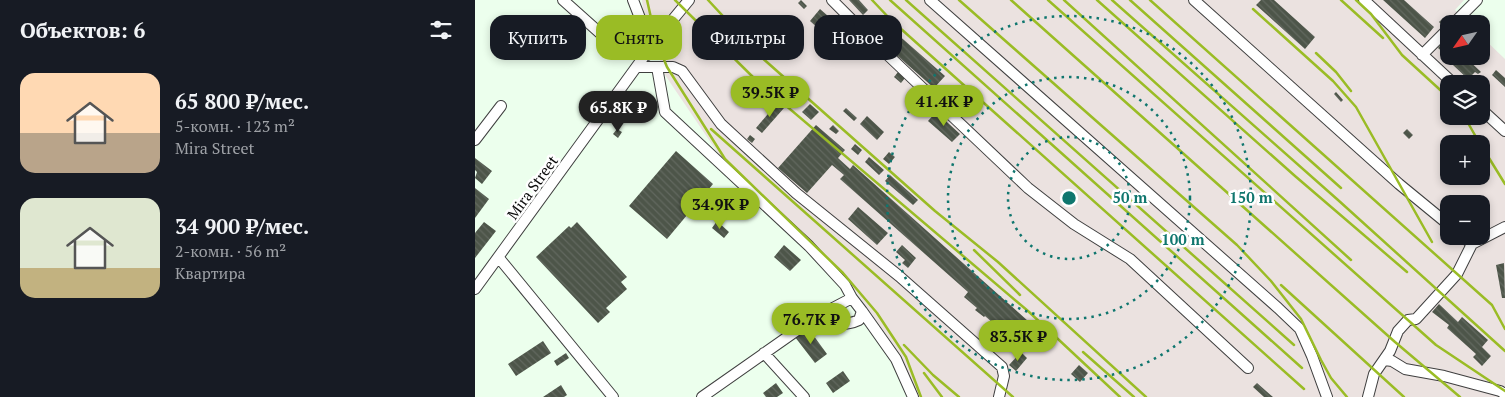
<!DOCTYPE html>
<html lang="ru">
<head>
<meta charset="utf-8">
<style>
  :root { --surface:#171b24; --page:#20242c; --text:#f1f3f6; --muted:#9ea1a6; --accent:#9abc25 }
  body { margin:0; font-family:"PT Serif",serif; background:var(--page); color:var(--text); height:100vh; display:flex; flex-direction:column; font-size:19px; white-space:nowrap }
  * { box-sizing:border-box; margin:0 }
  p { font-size:16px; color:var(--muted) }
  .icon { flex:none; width:28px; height:28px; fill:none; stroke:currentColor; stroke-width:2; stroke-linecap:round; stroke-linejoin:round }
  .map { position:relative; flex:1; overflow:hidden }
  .panel { display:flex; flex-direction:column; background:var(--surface); width:475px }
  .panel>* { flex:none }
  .banner { position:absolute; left:15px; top:15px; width:475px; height:45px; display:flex; gap:10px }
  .needle { width:32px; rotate:236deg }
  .tools { position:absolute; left:965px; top:15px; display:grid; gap:10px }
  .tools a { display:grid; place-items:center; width:50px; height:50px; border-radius:10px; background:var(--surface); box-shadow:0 2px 8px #0003; font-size:25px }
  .price { position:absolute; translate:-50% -42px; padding:0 11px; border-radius:18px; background:var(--accent); color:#111; font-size:16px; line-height:32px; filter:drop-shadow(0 1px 2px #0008) }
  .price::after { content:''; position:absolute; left:50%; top:30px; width:15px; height:11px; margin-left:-8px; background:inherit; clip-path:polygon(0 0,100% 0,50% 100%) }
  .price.on { background:#222; color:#fff }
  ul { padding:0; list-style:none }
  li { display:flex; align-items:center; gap:15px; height:125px; padding:0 20px }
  li span { display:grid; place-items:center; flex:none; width:140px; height:100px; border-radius:15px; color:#555 }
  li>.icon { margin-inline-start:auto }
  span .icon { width:60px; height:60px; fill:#fffc; stroke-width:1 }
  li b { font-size:21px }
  h2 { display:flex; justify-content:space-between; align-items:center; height:60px; padding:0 20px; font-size:21px }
  .chip { padding:0 18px; border-radius:15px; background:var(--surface); box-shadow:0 2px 8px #0003; font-size:18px; line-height:45px }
  .chip.on { background:var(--accent); color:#111 }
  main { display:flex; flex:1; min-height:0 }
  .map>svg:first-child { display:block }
  .industrial { fill:#ebe2e0; fill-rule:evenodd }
  .building { fill:url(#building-back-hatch) }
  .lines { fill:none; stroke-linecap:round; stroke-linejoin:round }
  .minor-casing { stroke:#3f3f3f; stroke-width:12 }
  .minor { stroke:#fff; stroke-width:10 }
  .rail { stroke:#9abc25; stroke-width:2.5 }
  .ring { fill:none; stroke:#0f766e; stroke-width:2.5; stroke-dasharray:2.5 5 }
  .labels { text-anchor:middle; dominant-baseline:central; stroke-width:5; stroke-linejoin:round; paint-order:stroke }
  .street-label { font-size:15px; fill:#0c0c0c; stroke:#fff }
  .centre { fill:#0f766e; stroke:#fff; stroke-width:2.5 }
  .ring-label { font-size:15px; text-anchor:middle; font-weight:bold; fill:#0f766e; stroke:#fff; stroke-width:5; stroke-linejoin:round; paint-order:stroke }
</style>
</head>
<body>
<main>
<section class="panel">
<h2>Объектов: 6<svg class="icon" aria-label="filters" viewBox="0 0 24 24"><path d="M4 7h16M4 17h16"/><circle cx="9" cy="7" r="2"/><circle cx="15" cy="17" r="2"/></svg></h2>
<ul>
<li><span style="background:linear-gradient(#ffd9b3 60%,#b9a48a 0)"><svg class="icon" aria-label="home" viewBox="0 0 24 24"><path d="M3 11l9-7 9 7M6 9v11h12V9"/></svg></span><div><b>65 800 ₽/мес.</b><p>5-комн. · 123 m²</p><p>Mira Street</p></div></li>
<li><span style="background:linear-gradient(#dfe7d0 70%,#c2b280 0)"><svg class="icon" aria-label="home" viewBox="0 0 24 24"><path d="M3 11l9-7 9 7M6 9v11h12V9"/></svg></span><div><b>34 900 ₽/мес.</b><p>2-комн. · 56 m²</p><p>Квартира</p></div></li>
</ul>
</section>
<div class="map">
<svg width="1030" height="397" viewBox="0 0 1030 397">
  <defs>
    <pattern id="building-back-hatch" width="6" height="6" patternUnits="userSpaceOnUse" patternTransform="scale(1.25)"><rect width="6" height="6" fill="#4d5549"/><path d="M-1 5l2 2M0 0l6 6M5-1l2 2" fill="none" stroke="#62685f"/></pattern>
  </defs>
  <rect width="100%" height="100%" fill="#ecffed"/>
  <path class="industrial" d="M167 0H989L980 10 994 24H974V56H1006V36L1030 59V397H443L426 356 381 292 249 162 190 75 168 9ZM974 84H1006V116H974ZM974 144H1006V176H974ZM974 204H1006V236H974Z"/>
  <path class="building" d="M326 0 332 6 329 9 323 3Z
    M374 0H384L393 10 388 15Z
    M786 0H799L840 37 830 49 781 5Z
    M908 0H929L959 27 950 38Z
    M345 9 385 44 374 56 335 21Z
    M968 18 973 23 969 27 964 22Z
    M421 33 470 76 459 88 410 45Z
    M971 39 974 42V56H989L1006 72 1003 74 1000 72 993 79 978 65 980 63 963 48Z
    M1021 70 1030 78V87L1017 75Z
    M423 72 430 78 426 83 419 77Z
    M290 81 305 94 295 105 281 92Z
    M309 82 318 89 314 94 306 86Z
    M485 88 497 100 485 113 473 102Z
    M861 92 868 100 866 102 859 94Z
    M303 102 309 108 287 133 281 128Z
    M335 104 344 112 336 120 327 112Z
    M371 108 382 118 379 121 368 111Z
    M461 112 485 134 477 142 453 121Z
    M392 116 409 132 402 140 385 124Z
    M341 125 370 150 363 158 375 169 378 165 562 329 550 342 530 325 526 330 510 316 509 317 500 310 502 308 489 297 493 292 365 179 369 175 357 165 332 193 303 168Z
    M358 125 364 131 361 134 354 129Z
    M142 129 147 132 143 138 138 134Z
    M932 129 938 135 934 139 928 133Z
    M275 135 280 139 277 143 272 139Z
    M380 144 387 150 383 155 376 149Z
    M201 151 238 184 192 239 154 206Z
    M414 152 420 157 414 164 408 159Z
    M394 157 409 170 404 175 390 162Z
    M0 158 17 171 7 184 0 178 2 172 0 170Z
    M415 175 443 200 438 205 410 181Z
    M0 188 14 199 0 218Z
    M383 207 413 233 402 245 373 219Z
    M242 221 254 232 249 238 237 228Z
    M9 222 21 231 0 258V233Z
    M102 222 152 277 146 282 152 289 131 308 135 312 123 323 61 257 94 226 96 228Z
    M309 245 326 260 315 271 299 257Z
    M427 245 441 258 433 268 427 263 430 260 421 252Z
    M1029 263 1030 298H1027L1021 265Z
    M964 304 983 322 987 317 1013 340 1007 347 1016 356 1007 366 998 357 1001 354 972 328 974 325 957 312Z
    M333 328 352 354 340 363 320 337Z
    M68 341 76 353 41 376 33 364Z
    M546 352 552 358 541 371 534 365Z
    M91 353 94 358 82 366 79 361Z
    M604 365 613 373 605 382 596 374Z
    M368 371 375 381 358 393 351 383Z
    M301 383 308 393 302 397H291L288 393Z
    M782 383 798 397H789L778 387Z
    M86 385 92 395 89 397H68Z"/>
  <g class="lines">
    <g class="minor-casing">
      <path id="minor" d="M88 0 126 34
        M158 0 170 31 172 55
        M357 0 399 42 553 188 599 224 655 259 773 368
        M455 0 803 308 825 329 837 356 852 397
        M719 0 924 184 974 225
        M889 0 979 84
        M978 24 1002 0
        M947 55 974 28
        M163 67H198L207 71 246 124 321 193 424 276 527 367 529 376 524 397
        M182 67 190 112 334 246 370 285 377 298 387 311 384 320C369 327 352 324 336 320
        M1006 109 1030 131
        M0 140 26 106
        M987 236 997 244
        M24 258 138 397
        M0 289 181 40 214 0
        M387 311 421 359 438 397
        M289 353 329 397
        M910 360 917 361 930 369 969 376 1025 391 1030 394
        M227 397 341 317 377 298
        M893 397 899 374 915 351 923 331 933 320 941 319 982 274 997 244 1030 227"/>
    </g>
    <use href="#minor" class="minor"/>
    <path class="rail" d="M172 0 181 40 192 67 250 159 368 273 402 313 431 357 446 397
      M200 0 283 82 553 311 645 397
      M233 0 285 56 460 211 523 262 671 397
      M397 0 416 20 829 389
      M415 0 827 368
      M431 0 819 345
      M484 0 762 245 796 281 826 319 846 360 856 378 872 397
      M536 0 920 342 985 397
      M573 0 961 345 1030 391
      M589 0 876 260
      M622 0 820 176 932 272
      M637 0 863 200 1030 351
      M655 0 866 188
      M675 0 1017 305 1030 329
      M866 0 908 38
      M881 0 896 14 927 55 974 98
      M778 9 858 81 881 107 957 242
      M841 53 861 72 876 91
      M989 116 1005 144
      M236 129 538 397
      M1006 145 1030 184
      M499 250 545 295
      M806 285 929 397
      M429 345 458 375 484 397
      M608 352 659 397
      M449 373 467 397"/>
  </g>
  <g class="ring">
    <circle cx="594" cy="198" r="61"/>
    <circle cx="594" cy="198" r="121"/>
    <circle cx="594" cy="198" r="182"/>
  </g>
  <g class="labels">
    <g class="street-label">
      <text transform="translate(57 187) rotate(-54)">Mira Street</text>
    </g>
  </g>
  <circle cx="594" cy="198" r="8" class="centre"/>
  <g class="ring-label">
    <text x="655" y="203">50 m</text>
    <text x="776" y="203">150 m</text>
    <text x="708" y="245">100 m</text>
  </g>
</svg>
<div class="tools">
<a><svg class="needle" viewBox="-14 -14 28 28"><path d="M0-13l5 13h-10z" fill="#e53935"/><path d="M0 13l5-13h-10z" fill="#9ea1a6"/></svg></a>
<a><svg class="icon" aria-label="layers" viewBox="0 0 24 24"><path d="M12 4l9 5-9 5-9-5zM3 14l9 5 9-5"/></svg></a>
<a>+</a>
<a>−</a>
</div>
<b class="price" style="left:295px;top:118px">39.5K ₽</b>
<b class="price" style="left:469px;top:127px">41.4K ₽</b>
<b class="price on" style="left:143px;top:133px">65.8K ₽</b>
<b class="price" style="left:245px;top:230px">34.9K ₽</b>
<b class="price" style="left:336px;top:345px">76.7K ₽</b>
<b class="price" style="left:543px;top:362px">83.5K ₽</b>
<div class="banner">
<a class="chip">Купить</a>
<a class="chip on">Снять</a>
<a class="chip">Фильтры</a>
<a class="chip">Новое</a>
</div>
</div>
</main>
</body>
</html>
